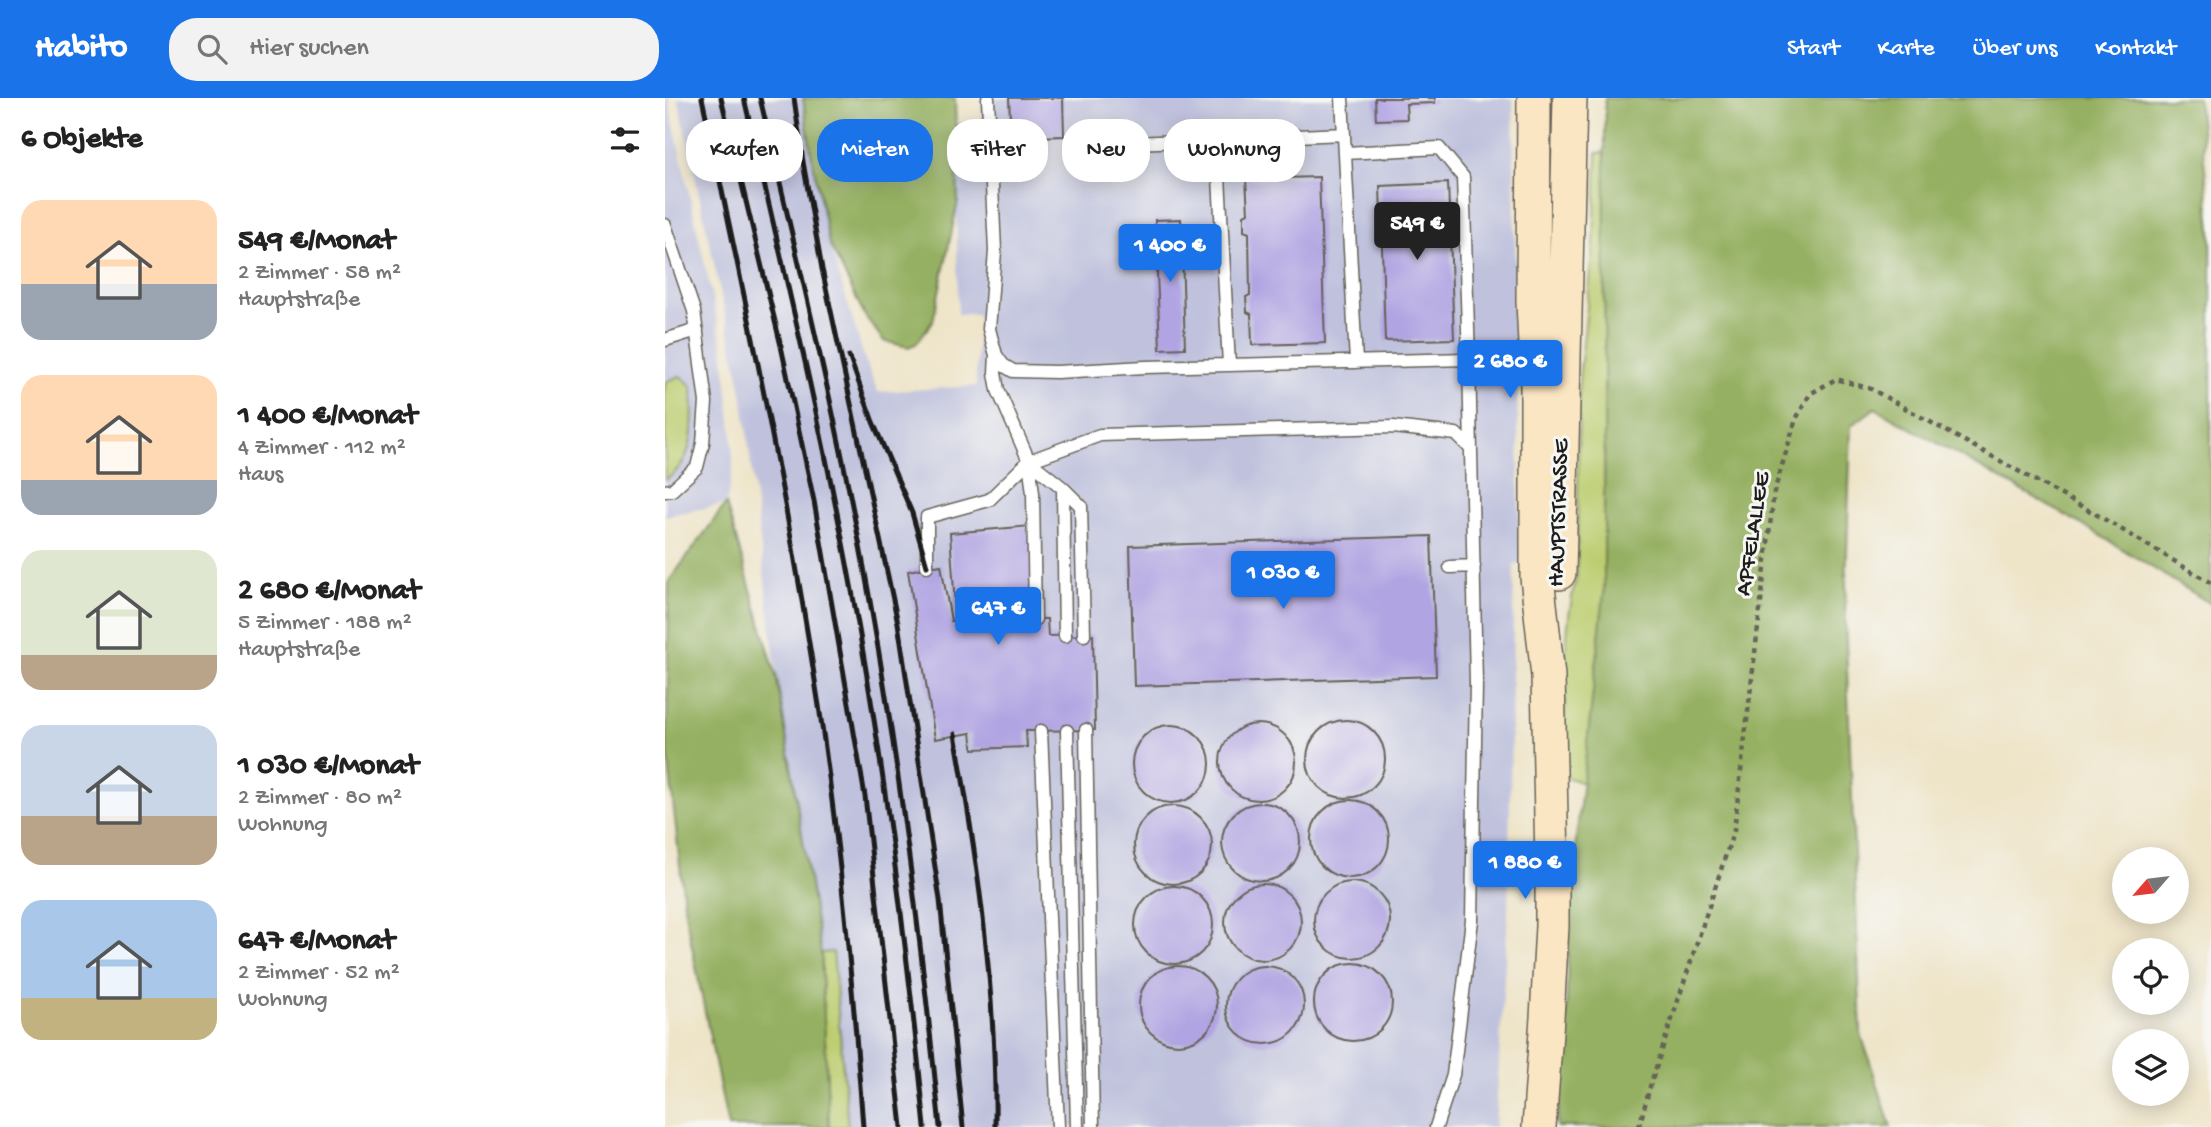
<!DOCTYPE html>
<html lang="de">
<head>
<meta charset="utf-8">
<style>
  :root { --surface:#fff; --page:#f2f2f2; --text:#222; --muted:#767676; --accent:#1a73e8 }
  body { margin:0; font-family:"Gochi Hand",sans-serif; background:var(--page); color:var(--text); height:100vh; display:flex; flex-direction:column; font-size:26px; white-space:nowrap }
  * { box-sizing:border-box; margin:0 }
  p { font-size:23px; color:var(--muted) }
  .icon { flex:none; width:38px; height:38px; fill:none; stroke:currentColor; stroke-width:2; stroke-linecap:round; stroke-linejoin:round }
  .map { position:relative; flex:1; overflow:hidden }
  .panel { display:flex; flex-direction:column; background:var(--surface); width:665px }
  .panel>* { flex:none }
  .top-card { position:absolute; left:21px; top:21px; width:665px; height:63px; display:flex; gap:14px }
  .needle { width:46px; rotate:242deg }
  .controls { position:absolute; left:1447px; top:749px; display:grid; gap:14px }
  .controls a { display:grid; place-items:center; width:77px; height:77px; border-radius:50%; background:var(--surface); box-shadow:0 4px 18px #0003; font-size:35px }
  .price { position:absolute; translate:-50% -60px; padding:0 16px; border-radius:7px; background:var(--accent); color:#fff; font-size:23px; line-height:46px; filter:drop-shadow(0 2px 4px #0008) }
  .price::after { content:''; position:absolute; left:50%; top:42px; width:21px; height:16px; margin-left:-10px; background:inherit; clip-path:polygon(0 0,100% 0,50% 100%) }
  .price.current { background:#222; color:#fff }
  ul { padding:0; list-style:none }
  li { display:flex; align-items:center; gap:21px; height:175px; padding:0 21px }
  li span { display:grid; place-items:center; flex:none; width:196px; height:140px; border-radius:21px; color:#555 }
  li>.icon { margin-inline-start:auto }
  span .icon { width:84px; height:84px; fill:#fffc; stroke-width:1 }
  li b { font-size:30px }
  h2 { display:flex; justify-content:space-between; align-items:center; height:84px; padding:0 21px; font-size:30px }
  .pill { padding:0 24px; border-radius:28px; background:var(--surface); box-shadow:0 4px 18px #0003; font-size:24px; line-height:63px }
  .pill.current { background:var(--accent); color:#fff }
  header { display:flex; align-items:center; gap:42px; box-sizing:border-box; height:98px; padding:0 35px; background:var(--accent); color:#fff }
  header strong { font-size:33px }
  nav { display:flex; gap:38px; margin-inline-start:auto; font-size:24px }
  .search { width:490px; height:63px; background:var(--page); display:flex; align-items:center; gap:18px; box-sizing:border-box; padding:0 24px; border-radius:28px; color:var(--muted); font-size:26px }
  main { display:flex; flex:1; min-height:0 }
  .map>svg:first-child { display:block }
  .industrial { fill:#c0c2dd }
  .green { fill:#bccd70; stroke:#6c7446; stroke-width:2 }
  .forest { fill:#95b062; stroke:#58663f; stroke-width:2 }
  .building { fill:#b1a4e2 }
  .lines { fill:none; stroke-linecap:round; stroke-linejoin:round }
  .lane-casing { stroke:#666258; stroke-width:15 }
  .secondary-casing { stroke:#666258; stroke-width:36 }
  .path { stroke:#666258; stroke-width:4.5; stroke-dasharray:5 5; stroke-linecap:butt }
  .lane { stroke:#fff; stroke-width:12 }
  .secondary { stroke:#fbe6c4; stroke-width:33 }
  .rail { stroke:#1c1c1c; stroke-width:5 }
  .labels { text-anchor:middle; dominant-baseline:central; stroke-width:6; stroke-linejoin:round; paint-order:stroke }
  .street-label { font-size:24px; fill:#1c1c1c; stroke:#f6f6f2 }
</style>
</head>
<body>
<header>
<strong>Habito</strong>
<div class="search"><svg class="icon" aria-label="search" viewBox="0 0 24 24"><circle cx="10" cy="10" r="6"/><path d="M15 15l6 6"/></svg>Hier suchen</div>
<nav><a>Start</a><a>Karte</a><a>Über uns</a><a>Kontakt</a></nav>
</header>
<main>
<section class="panel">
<h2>6 Objekte<svg class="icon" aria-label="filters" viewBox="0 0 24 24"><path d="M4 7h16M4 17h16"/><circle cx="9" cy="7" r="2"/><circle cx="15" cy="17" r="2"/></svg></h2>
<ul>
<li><span style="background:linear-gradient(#ffd9b3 60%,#9aa5b1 0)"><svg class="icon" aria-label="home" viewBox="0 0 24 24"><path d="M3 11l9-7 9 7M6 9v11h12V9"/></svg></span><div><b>549 €/Monat</b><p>2 Zimmer · 58 m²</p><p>Hauptstraße</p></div></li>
<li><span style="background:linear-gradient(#ffd9b3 75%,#9aa5b1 0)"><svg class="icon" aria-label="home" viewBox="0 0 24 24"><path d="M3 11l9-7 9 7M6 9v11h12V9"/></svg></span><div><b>1 400 €/Monat</b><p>4 Zimmer · 112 m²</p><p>Haus</p></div></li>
<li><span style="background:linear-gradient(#dfe7d0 75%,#b9a48a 0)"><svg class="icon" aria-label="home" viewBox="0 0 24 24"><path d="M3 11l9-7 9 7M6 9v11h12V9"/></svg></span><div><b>2 680 €/Monat</b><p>5 Zimmer · 188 m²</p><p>Hauptstraße</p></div></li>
<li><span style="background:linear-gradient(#c9d6e8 65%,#b9a48a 0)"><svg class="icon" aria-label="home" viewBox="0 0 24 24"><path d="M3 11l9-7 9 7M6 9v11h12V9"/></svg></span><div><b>1 030 €/Monat</b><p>2 Zimmer · 80 m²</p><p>Wohnung</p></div></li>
<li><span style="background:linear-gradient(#a9c7e8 70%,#c2b280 0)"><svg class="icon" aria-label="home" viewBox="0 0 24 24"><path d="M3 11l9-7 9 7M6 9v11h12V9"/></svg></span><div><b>647 €/Monat</b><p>2 Zimmer · 52 m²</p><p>Wohnung</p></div></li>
</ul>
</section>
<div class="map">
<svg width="1546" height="1029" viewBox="0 0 1546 1029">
  <rect width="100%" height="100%" fill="#f6f6f2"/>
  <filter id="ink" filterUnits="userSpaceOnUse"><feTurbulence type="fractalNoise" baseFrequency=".0143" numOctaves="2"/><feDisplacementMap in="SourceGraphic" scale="14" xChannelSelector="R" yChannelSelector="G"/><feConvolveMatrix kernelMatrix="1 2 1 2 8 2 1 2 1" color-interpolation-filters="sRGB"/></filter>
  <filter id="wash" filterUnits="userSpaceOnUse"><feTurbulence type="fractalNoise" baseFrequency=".00686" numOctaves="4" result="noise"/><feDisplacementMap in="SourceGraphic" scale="28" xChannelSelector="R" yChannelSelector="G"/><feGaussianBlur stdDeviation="1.57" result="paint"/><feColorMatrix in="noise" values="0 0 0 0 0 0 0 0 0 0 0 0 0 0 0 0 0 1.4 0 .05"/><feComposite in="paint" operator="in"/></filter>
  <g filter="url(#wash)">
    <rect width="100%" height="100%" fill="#eee4c8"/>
    <path class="industrial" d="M0 0H3L58 249 67 333 68 372 61 406 0 418Z
      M13 0H138L146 54 164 145 200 262 213 294 311 288 313 216H293L290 26 317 23 316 0H848L855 466 849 467 843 816 830 1029H183L168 854 156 855 112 581 77 293Z"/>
    <path class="green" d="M940 54 939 496 918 685 901 679C900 611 895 543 912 476L914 281 929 146 932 55Z
      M15 278 27 288C28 322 33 361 0 382V284Z
      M168 854 183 1029H164L156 855Z"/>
    <path class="forest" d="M138 0H290L293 103 268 223 251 246 243 249 219 243 200 218 164 145 146 54Z
      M940 0H1533L1546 133V506L1428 433 1210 310 1186 328 1180 517 1196 936 1226 1029H892L901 925 905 796 939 496Z
      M61 406 112 581 156 855 164 1029H63L20 814 2 648 4 483Z"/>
    <g id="blocks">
      <path class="building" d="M344 0H398L399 38 346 40Z
        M710 0H770V5L741 6 742 21 711 22Z
        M654 79 660 245 587 247 586 216 582 214 581 199 585 197 584 135 579 133V117L583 115 581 81Z
        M783 85 789 241 720 243 715 88Z
        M516 121 520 250 495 251 490 122Z
        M366 428 370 521H382L383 538 428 537 430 632 361 633 362 649 308 651 306 635 270 641 243 473 276 467 286 523H291L285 435Z
        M766 438 771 578 469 588 465 448Z
        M642 661a39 39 0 1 1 78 0a39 39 0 1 1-78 0Z
        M555 664a38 38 0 1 1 76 0a38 38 0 1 1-76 0Z
        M467 666a39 39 0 1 1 78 0a39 39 0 1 1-78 0Z
        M646 741a39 39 0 1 1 78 0a39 39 0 1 1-78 0Z
        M557 744a39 39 0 1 1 78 0a39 39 0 1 1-78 0Z
        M469 747a39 39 0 1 1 78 0a39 39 0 1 1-78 0Z
        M649 822a38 38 0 1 1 76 0a38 38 0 1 1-76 0Z
        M560 824a38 38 0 1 1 76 0a38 38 0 1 1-76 0Z
        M470 827a39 39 0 1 1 78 0a39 39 0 1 1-78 0Z
        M649 904a39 39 0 1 1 78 0a39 39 0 1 1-78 0Z
        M561 907a39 39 0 1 1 78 0a39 39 0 1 1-78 0Z
        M474 907a39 39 0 1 1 78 0a39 39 0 1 1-78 0Z"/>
    </g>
  </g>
  <g filter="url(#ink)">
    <use href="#blocks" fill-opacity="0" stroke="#666258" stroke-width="2"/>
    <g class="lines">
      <g class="lane-casing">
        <path id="lane" d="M323 0 330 153 324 231 331 257 338 267 348 273 392 274 480 269 804 261 798 79 774 50 680 55
          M677 0 691 264
          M552 41 564 267
          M469 45 679 36
          M0 127 29 213 41 304 38 345 32 369 7 392 0 393
          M0 242 32 232
          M331 257 330 275 333 292 364 363 398 390 400 538
          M364 363 368 395 370 521
          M398 390 416 408 419 537
          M262 468V419L324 402 364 363 435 337 728 329 791 336 806 351
          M785 469 809 468
          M421 632 428 1029
          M376 633 393 1029
          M402 633 412 1029
          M771 1029 788 977 807 822 811 585 804 261"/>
      </g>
      <g class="secondary-casing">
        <path id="secondary" d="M869 0 868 203 872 289V479L883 578 887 766V828L882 920 874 1029
          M894 475 905 0"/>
      </g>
      <path class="path" d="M974 1029 986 985 1069 732 1109 394 1131 321 1145 296 1171 281 1206 291 1434 418 1546 485"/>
      <use href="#lane" class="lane"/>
      <use href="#secondary" class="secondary"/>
      <path class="rail" d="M37 0C81 202 123 404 154 608 175 747 188 888 198 1029
        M56 0 116 248 149 403 200 698 237 1029
        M79 0C120 175 162 350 193 526 223 693 243 861 260 1029
        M95 0C136 175 179 349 209 526 238 693 258 861 275 1029
        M129 0 138 64 157 171 233 525 275 802 298 1029
        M184 258 208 324 247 415 262 468
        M290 636C313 765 332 898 330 1029"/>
    </g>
  </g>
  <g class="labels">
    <g class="street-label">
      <text transform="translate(895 415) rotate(-88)">HAUPTSTRASSE</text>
      <text transform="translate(1089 436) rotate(-81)">APFELALLEE</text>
    </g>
  </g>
</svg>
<div class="controls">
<a><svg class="needle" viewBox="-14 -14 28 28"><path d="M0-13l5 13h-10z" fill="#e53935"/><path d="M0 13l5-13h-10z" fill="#767676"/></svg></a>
<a><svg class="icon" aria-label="locate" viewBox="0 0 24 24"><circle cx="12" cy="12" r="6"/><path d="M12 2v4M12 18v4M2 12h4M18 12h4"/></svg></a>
<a><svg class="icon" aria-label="layers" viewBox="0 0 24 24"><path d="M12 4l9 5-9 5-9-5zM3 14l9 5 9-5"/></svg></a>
</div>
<b class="price current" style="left:752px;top:164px">549 €</b>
<b class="price" style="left:505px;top:186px">1 400 €</b>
<b class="price" style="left:845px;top:302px">2 680 €</b>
<b class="price" style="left:618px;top:513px">1 030 €</b>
<b class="price" style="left:333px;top:549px">647 €</b>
<b class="price" style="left:860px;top:803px">1 880 €</b>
<div class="top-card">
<a class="pill">Kaufen</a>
<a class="pill current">Mieten</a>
<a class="pill">Filter</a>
<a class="pill">Neu</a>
<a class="pill">Wohnung</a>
</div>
</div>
</main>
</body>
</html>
